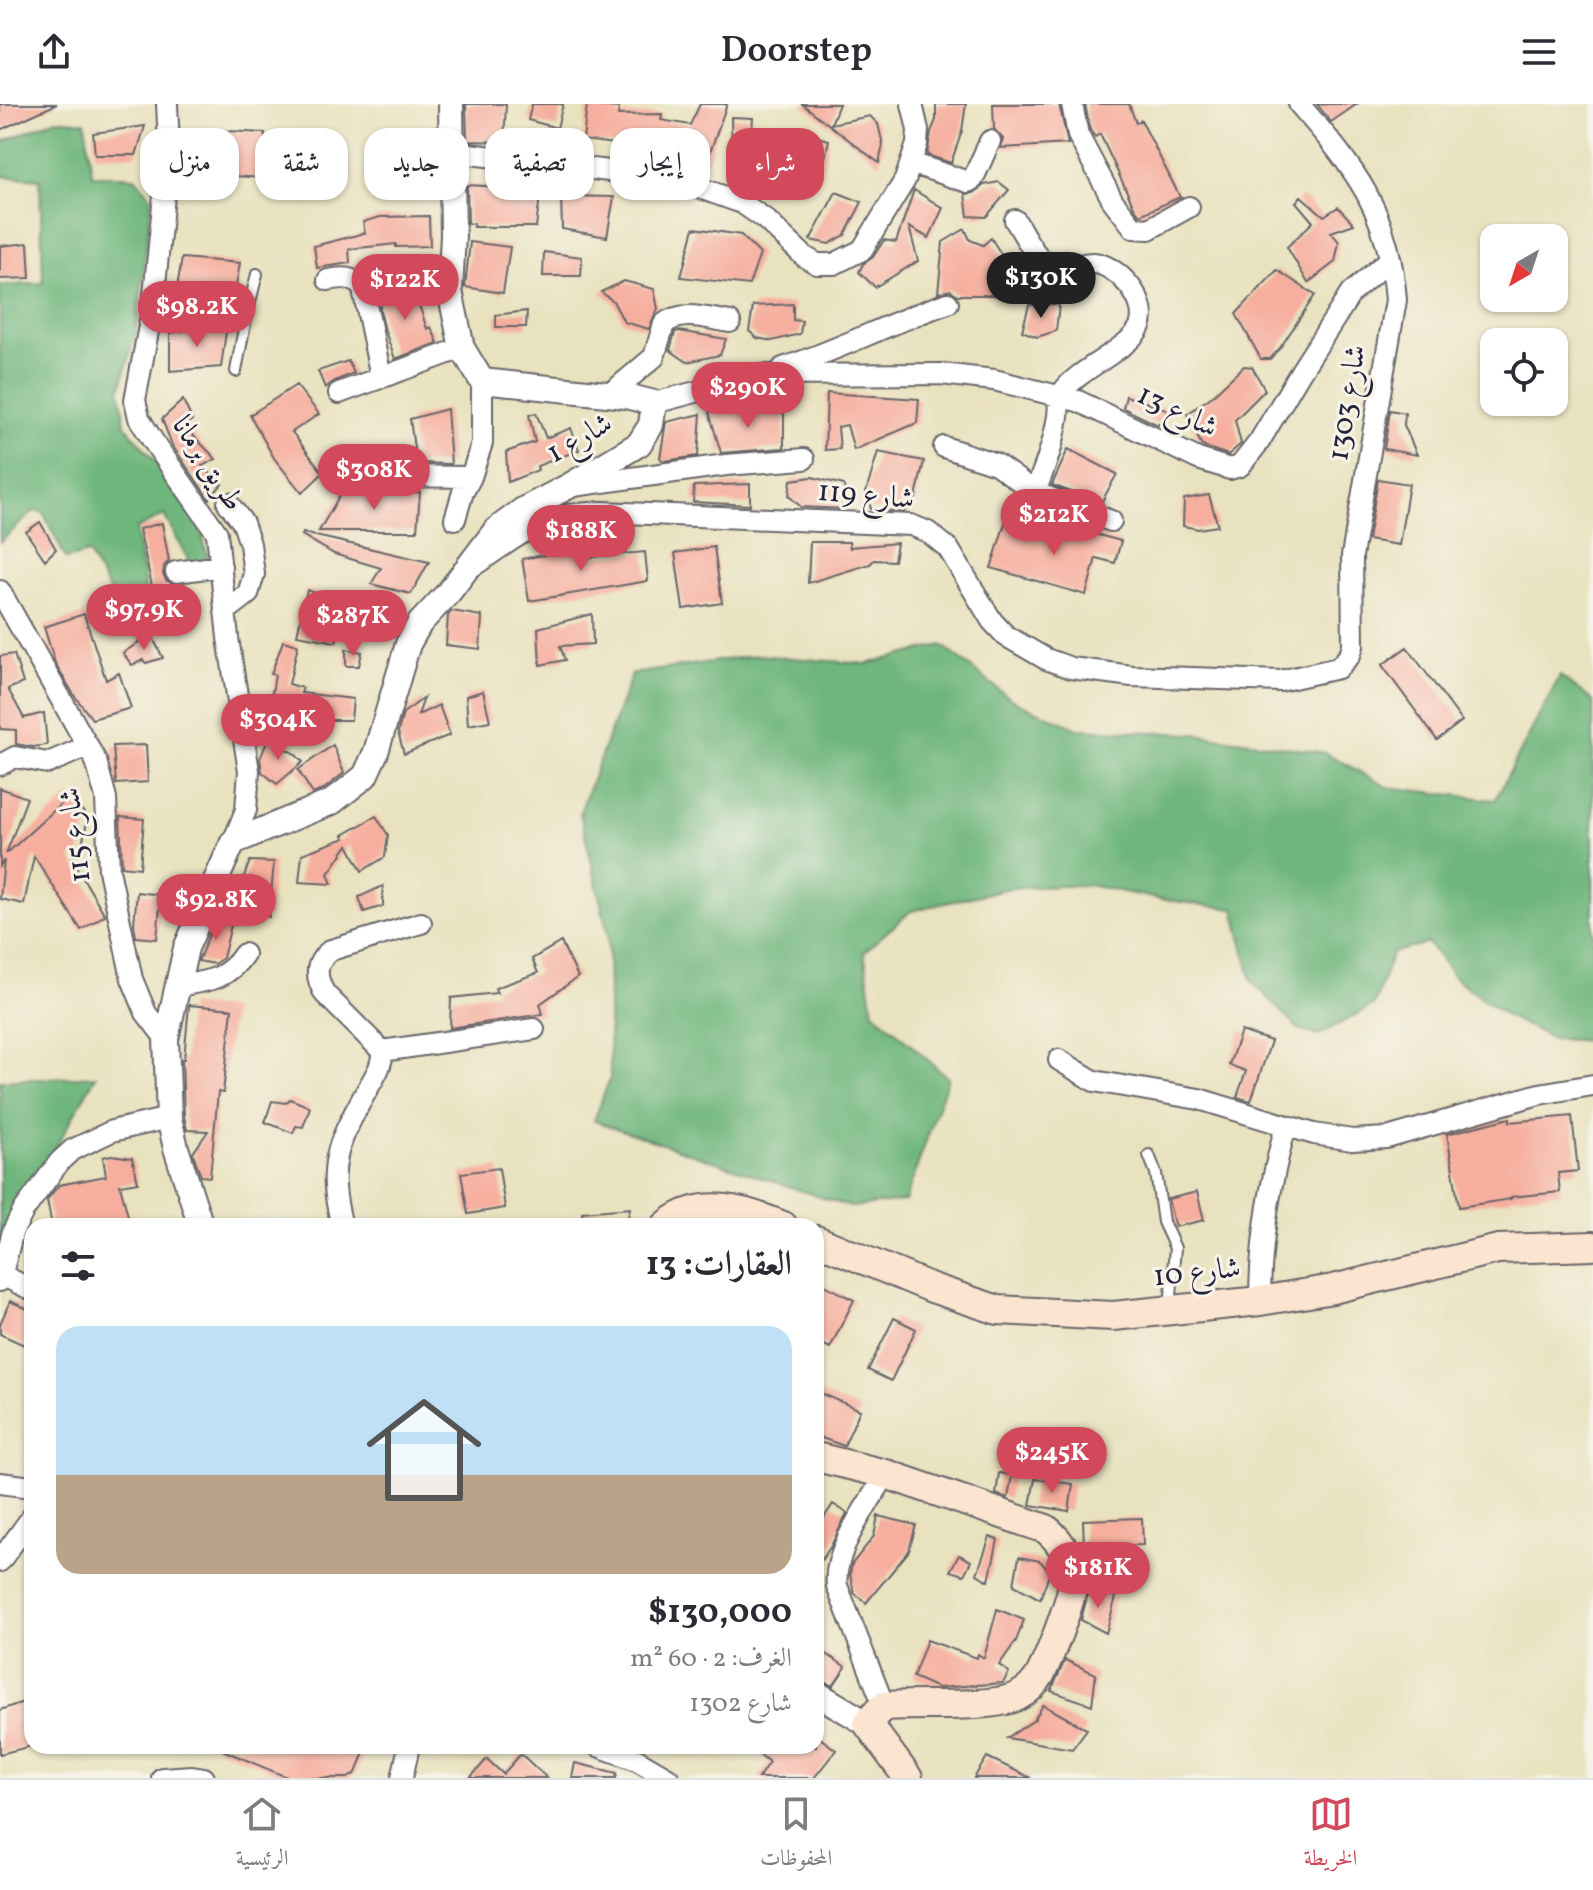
<!DOCTYPE html>
<html lang="ar">
<head>
<meta charset="utf-8">
<style>
  :root { --surface:#fff; --page:#f2f2f3; --text:#2b2b33; --muted:#7c7c81; --line:#e1e1e2; --accent:#d1495b }
  body { margin:0; font-family:Vollkorn,Amiri,serif; background:var(--page); color:var(--text); direction:rtl; height:100vh; display:flex; flex-direction:column; font-size:30px; white-space:nowrap }
  * { box-sizing:border-box; margin:0 }
  p { font-size:26px; color:var(--muted) }
  .icon { flex:none; width:44px; height:44px; fill:none; stroke:currentColor; stroke-width:2; stroke-linecap:round; stroke-linejoin:round }
  .map { position:relative; flex:1; overflow:hidden; direction:ltr }
  .details { position:absolute; left:24px; top:1114px; width:800px; height:536px; display:flex; flex-direction:column; background:var(--surface); border-radius:24px; box-shadow:0 2px 6px #0004; direction:rtl }
  .details>* { flex:none }
  .top-card { position:absolute; left:24px; top:24px; width:800px; height:72px; direction:rtl; display:flex; gap:16px }
  .needle { width:52px; rotate:219deg }
  .controls { position:absolute; left:1480px; top:120px; display:grid; gap:16px }
  .controls a { display:grid; place-items:center; width:88px; height:88px; border-radius:16px; background:var(--surface); box-shadow:0 2px 6px #0004; font-size:40px }
  .price { position:absolute; translate:-50% -68px; padding:0 18px; border-radius:28px; background:var(--accent); color:#fff; font-size:26px; line-height:52px; filter:drop-shadow(0 2px 4px #0008) }
  .price::after { content:''; position:absolute; left:50%; top:48px; width:24px; height:18px; margin-left:-12px; background:inherit; clip-path:polygon(0 0,100% 0,50% 100%) }
  .price.selected { background:#222; color:#fff }
  ul { padding:0; list-style:none }
  li { display:grid; align-content:center; gap:16px; height:424px; padding:0 32px }
  li span { display:grid; place-items:center; height:248px; border-radius:24px; color:#555 }
  li>.icon { margin-inline-start:auto }
  span .icon { width:144px; height:144px; fill:#fffc; stroke-width:1 }
  li b { font-size:34px }
  h2 { display:flex; justify-content:space-between; align-items:center; height:96px; padding:0 32px; font-size:34px }
  .tag { padding:0 28px; border-radius:24px; background:var(--surface); box-shadow:0 2px 6px #0004; font-size:28px; line-height:72px }
  .tag.selected { background:var(--accent); color:#fff }
  header { display:flex; justify-content:space-between; align-items:center; height:104px; padding:0 32px; background:var(--surface); font-size:36px; font-weight:600 }
  .dock { display:flex; justify-content:space-around; align-items:center; height:112px; border-top:2px solid var(--line); background:var(--surface); font-size:22px; color:var(--muted) }
  .dock a { display:grid; justify-items:center; gap:4px }
  .dock .selected { color:var(--accent) }
  .map>svg:first-child { display:block }
  .forest { fill:#6eb67b; stroke:#486c5b; stroke-width:2 }
  .building { fill:#f6ae9e }
  .lines { fill:none; stroke-linecap:round; stroke-linejoin:round }
  .service-casing { stroke:#686569; stroke-width:14 }
  .minor-casing { stroke:#686569; stroke-width:24 }
  .tertiary-casing { stroke:#686569; stroke-width:28 }
  .secondary-casing { stroke:#686569; stroke-width:32 }
  .service { stroke:#fff; stroke-width:10 }
  .minor { stroke:#fff; stroke-width:20 }
  .tertiary { stroke:#fff; stroke-width:24 }
  .secondary { stroke:#fce5d0; stroke-width:28 }
  .labels { text-anchor:middle; dominant-baseline:central; stroke-width:6; stroke-linejoin:round; paint-order:stroke }
  .street-label { font-size:30px; fill:#22223b; stroke:#f7f3e8 }
</style>
</head>
<body>
<header><svg class="icon" aria-label="menu" viewBox="0 0 24 24"><path d="M4 6h16M4 12h16M4 18h16"/></svg>Doorstep<svg class="icon" aria-label="share" viewBox="0 0 24 24"><path d="M12 15V3M7 8l5-5 5 5M5 13v7h14v-7"/></svg></header>
<div class="map">
<svg width="1593" height="1674" viewBox="0 0 1593 1674">
  <rect width="100%" height="100%" fill="#f7f3e8"/>
  <filter id="ink" filterUnits="userSpaceOnUse"><feTurbulence type="fractalNoise" baseFrequency=".0125" numOctaves="2"/><feDisplacementMap in="SourceGraphic" scale="16" xChannelSelector="R" yChannelSelector="G"/><feConvolveMatrix kernelMatrix="1 2 1 2 8 2 1 2 1" color-interpolation-filters="sRGB"/></filter>
  <filter id="wash" filterUnits="userSpaceOnUse"><feTurbulence type="fractalNoise" baseFrequency=".006" numOctaves="4" result="noise"/><feDisplacementMap in="SourceGraphic" scale="32" xChannelSelector="R" yChannelSelector="G"/><feGaussianBlur stdDeviation="1.8" result="paint"/><feColorMatrix in="noise" values="0 0 0 0 0 0 0 0 0 0 0 0 0 0 0 0 0 1.4 0 .05"/><feComposite in="paint" operator="in"/></filter>
  <g filter="url(#wash)">
    <rect width="100%" height="100%" fill="#e9e2bf"/>
    <path class="forest" d="M56 15 85 18 92 71 135 73 152 94 136 228 120 286 125 321 195 405 209 457 190 459 164 411 136 425 147 496 114 495 88 449 66 455 43 408 34 407 0 438V182L43 179 40 75 0 72V39Z
      M942 541 1012 596 1078 625 1195 630 1326 649 1387 683 1495 696 1560 572 1593 597V937L1553 935 1506 912 1455 874 1428 839 1392 849 1374 901 1317 932 1297 924 1252 877 1234 805 1159 795 1089 781 1010 784 911 807 864 848 873 907 948 974 905 1097 850 1103 594 1017 610 974 608 830 580 708 632 570 757 551 866 560Z
      M96 972 13 1119 0 1158V977Z"/>
    <g id="blocks">
      <path class="building" d="M0 0H57L0 26Z
        M466 0H506L504 38 467 37Z
        M532 0H563L557 24 528 16Z
        M700 0H727L702 71 677 62 679 47 651 59 635 57 628 49 630 42 583 36 587 1 619 4 618 11 662 10 661 16 690 21Z
        M802 0H839L831 20 870 12 878 20 883 41 879 59Z
        M936 0H966L962 27 951 59 927 51 931 28 936 16Z
        M993 0H1059L1068 40 1001 44 1003 35 994 25Z
        M1085 0H1129L1136 19 1141 16 1180 93 1140 111 1134 103 1100 30 1095 33 1090 26Z
        M1317 0H1357L1331 18Z
        M731 13 753 14 751 37 770 36 767 54 732 58Z
        M145 22 136 51H95L93 29Z
        M208 26 265 29 263 74 205 70Z
        M799 28 829 36 821 72 788 55Z
        M999 78 1009 86 986 113 968 112 965 90 974 89 984 81Z
        M467 81 502 83 501 94 508 95 511 83 541 84 536 123H473L474 120 468 119Z
        M914 86 943 104 929 134 909 123 918 157 875 183 859 168 863 160 873 153 884 136 896 138Z
        M836 88 862 98 845 131 829 140 810 136Z
        M561 92 614 93 607 133 562 125Z
        M1301 92 1324 112 1338 103 1354 120 1331 128 1339 138 1335 158 1308 179 1287 143 1313 118 1296 98Z
        M429 112 430 142 396 143V140L349 145 350 159 317 164 314 142 365 129 363 118 380 113Z
        M694 124 741 131 760 150 749 181 681 173Z
        M965 125 970 136 983 141 991 134 1027 191H958L950 186 938 189 943 138Z
        M470 138 510 143 503 189 465 183Z
        M28 139 30 174 0 175V142Z
        M544 148 582 153 581 172H543Z
        M182 154 240 159 233 199 175 195Z
        M1277 166 1315 191 1280 244 1270 255H1261L1236 210Z
        M624 177 654 185 658 205 649 225 624 218 613 197 601 188Z
        M413 182 427 225 431 223 438 239 395 255 385 227 380 206 382 188Z
        M793 200V216L802 217 800 230 772 237 757 234 749 227 753 202Z
        M1059 200 1056 227 1037 233 1022 227 1029 201Z
        M527 207 526 223H496V211Z
        M227 221 221 263 170 267V229Z
        M679 227 726 235 720 251 687 258 670 246 675 228Z
        M348 257 354 269 335 277 325 284 318 267Z
        M1244 262 1252 263 1265 286 1235 316 1241 340 1228 351 1202 342 1187 310 1211 293Z
        M296 281 319 310 292 328 323 369 302 389 274 354 250 311Z
        M827 289 919 295 917 319 854 346 847 321 838 323 840 345 825 346Z
        M1126 292 1166 305V314L1158 321 1123 304Z
        M183 296 192 316 184 322 216 355 202 362 222 380 209 395 172 341 162 315Z
        M447 305 451 360 416 359 410 315Z
        M723 305 784 309V344L721 349 709 308Z
        M1390 306 1405 309 1404 321 1417 351 1384 345Z
        M536 309 546 334 571 324 579 346 537 362 538 366 508 378 506 348 535 338 529 311Z
        M701 310 698 352 663 357 660 354 666 318Z
        M1068 345 1117 370 1101 399 1052 381Z
        M878 348 924 357 915 397 904 408 871 405 866 388Z
        M812 373 844 381 846 405 801 403 789 392 791 376Z
        M1378 375 1409 380 1399 441 1368 436Z
        M750 380V401L693 398 694 382Z
        M378 382V390L420 388 417 427H319L341 389Z
        M1209 391 1218 422 1198 425 1183 422 1184 395Z
        M40 418 56 445 45 456 26 428Z
        M162 419 169 457 164 462 163 470 166 476 174 480 179 506 158 508 139 425Z
        M1005 419 1064 438 1068 423 1121 437 1115 459 1096 454 1086 491 991 464Z
        M303 429 429 458 411 490 371 480 381 464 334 450 302 431Z
        M810 438H849L850 445V443L897 439 894 457 874 456 870 460 808 479Z
        M714 443 722 499 683 505 675 449Z
        M578 445 580 454 645 448 648 477 529 497 522 455Z
        M307 486 349 501 336 538 297 531Z
        M452 507 482 512 480 545 446 541 448 511Z
        M84 510 106 576 119 569 131 604 92 615 74 591 55 559 44 523Z
        M592 510 593 540 560 542 565 556 540 561 538 524Z
        M151 530 163 554 146 559 143 556 132 561 123 549Z
        M283 537 298 541 289 580 303 584 301 589 353 595 351 616H295L293 622 268 613 275 571 271 570Z
        M1407 543 1462 617 1437 636 1382 561Z
        M346 545 362 548 359 562H346Z
        M14 550 23 579 8 585 24 614 44 609 47 641 33 643 16 640V626L0 625V552Z
        M483 587 490 617 468 621 466 592Z
        M424 594 418 611 439 601 450 631 404 650 398 628 403 609Z
        M268 635 295 650 303 658 277 680 262 668 260 655Z
        M146 641 148 678 116 680 113 642Z
        M333 641 344 669 324 685 313 690 298 666Z
        M0 684 27 694 6 750 70 692 88 714 80 749 71 754 105 811 81 826 34 752 24 800 0 795 4 756 0 762Z
        M376 712 388 731 385 753 362 767 348 741 328 770 332 780 299 778 302 750 345 734 343 731Z
        M120 713 144 715 140 764 122 762Z
        M250 757 274 758 269 813 233 802Z
        M383 782V802L364 808 359 793Z
        M137 788 161 791 157 835 136 833 134 820Z
        M216 814 232 817 223 854 214 860 198 857Z
        M561 838 578 873 540 900 543 910 450 924 451 894 497 889 495 884 538 869 532 855Z
        M189 901 232 905 223 989 218 988 210 1073 201 1072 193 1049 208 1027 187 1026 184 1012 182 955H184Z
        M1241 927 1271 937 1251 997 1237 993 1246 967 1229 961Z
        M290 995 310 1003 303 1023 296 1022 293 1029 265 1018 272 997 286 999Z
        M1572 1012 1578 1067 1558 1069 1560 1088 1511 1093V1095L1459 1103 1447 1030 1510 1014V1018Z
        M111 1051 132 1054 138 1078 120 1081 129 1116 52 1122 47 1096 59 1081 106 1072 103 1053Z
        M499 1064 505 1104 468 1110 461 1069Z
        M1197 1088 1204 1116 1175 1123 1168 1095Z
        M630 1104 626 1122H583L582 1108Z
        M816 1177 854 1196 830 1244 816 1237Z
        M10 1197 32 1207V1223L24 1241 0 1230V1220Z
        M894 1214 916 1225 891 1277 868 1266Z
        M816 1287 860 1306 844 1342 816 1332Z
        M999 1369 1012 1371 1008 1394 996 1390Z
        M1035 1375 1073 1380 1069 1407 1030 1401Z
        M833 1400 847 1409 831 1442 816 1464V1426Z
        M878 1412 916 1421 909 1447 866 1499 854 1489 850 1470 852 1460 874 1432Z
        M1142 1414 1143 1441 1084 1442 1083 1416Z
        M990 1433 998 1436 989 1477 977 1470Z
        M959 1451 971 1457 964 1471 950 1467Z
        M1019 1453 1040 1457 1050 1468 1040 1495 1014 1481Z
        M1089 1485 1116 1493 1106 1529 1081 1516Z
        M997 1505 1024 1516 1016 1537 999 1561 1009 1568 1003 1579 938 1584 913 1573 927 1536 977 1554 978 1550 984 1554Z
        M816 1543 846 1563 833 1582 816 1574Z
        M1065 1556 1096 1570 1092 1601 1051 1587Z
        M32 1595V1642L0 1650V1606Z
        M1043 1601 1087 1625 1072 1645 1007 1634 1034 1616Z
        M816 1631 836 1646 814 1674H758L769 1658 749 1642H816Z
        M213 1642H366L356 1669 348 1674H289Z
        M521 1650 547 1674H470L487 1655 503 1670Z
        M987 1653 1031 1674H974Z
        M575 1659 617 1669 616 1674H572Z"/>
    </g>
  </g>
  <g filter="url(#ink)">
    <use href="#blocks" fill-opacity="0" stroke="#686569" stroke-width="2"/>
    <g class="lines">
      <g class="service-casing">
        <path id="service" d="M153 201 246 214 257 170
          M236 267 246 214
          M1149 1051 1156 1069 1163 1118 1175 1144 1170 1204"/>
      </g>
      <g class="minor-casing">
        <path id="minor" d="M167 0 169 41 153 201 135 296 139 314 153 337 217 429 228 534 249 667 246 706 233 738
          M1072 0 1078 31 1113 97 1134 124 1149 125 1189 103
          M453 48 675 75 742 99 765 115 805 153 817 160H834L862 146 905 76 917 40 918 26 912 0
          M911 59 968 78 973 75 990 37
          M1015 116C1024 130 1036 157 1052 163 1066 168 1080 158 1094 159 1118 161 1150 198 1140 222 1131 245 1078 264 1062 289 1058 294 1059 305 1058 312 1054 339 1045 363 1035 388
          M328 176C342 173 354 172 363 185L381 273
          M783 264C839 246 891 218 948 199
          M339 289 462 244
          M609 291 654 253 664 220C682 205 709 215 730 218
          M654 299 760 271 941 270 994 276 1078 297 1198 355 1230 365 1240 362 1259 338 1301 267 1351 189 1390 155
          M944 343 996 360 1035 388 1111 417
          M391 372 471 373
          M573 382 726 361 804 355
          M455 415 463 388 471 373 482 339V277
          M473 462C502 443 529 420 563 412 576 409 589 409 602 408L911 421 928 428 948 444 992 517 1006 532 1046 555 1071 564 1132 572 1280 577 1338 564 1350 551 1353 542 1352 452 1396 196C1389 106 1356 66 1299 0
          M176 468 221 462
          M0 487 96 657 106 694 109 766 132 875 146 909 166 935
          M226 507 248 490 254 470 250 440 243 419 228 399
          M0 661 15 653 48 659 88 642
          M177 882C207 877 226 877 244 850
          M382 947 534 925
          M1059 956 1094 977 1199 995 1314 1030 1352 1036 1387 1034 1539 990 1593 981
          M342 1122C326 1060 337 1040 367 986 374 973 383 962 382 947L325 890C315 873 314 859 331 846L421 819
          M2 1171 32 1186
          M0 1177 13 1127 24 1106 60 1057 72 1046 112 1027 169 1014
          M1260 1197C1260 1137 1270 1079 1286 1022
          M0 1379 32 1383
          M0 1457 32 1413
          M884 1602 837 1482C832 1447 868 1401 886 1370
          M598 1642 637 1656 668 1674
          M162 1674 192 1672 204 1674
          M402 1674 409 1642"/>
      </g>
      <g class="tertiary-casing">
        <path id="tertiary" d="M201 1122 176 1044 169 1014 166 935 186 844 233 738 332 698 365 672 376 648 408 540 420 519 449 488 496 426 523 406 569 382 639 340 651 321 654 299 626 292 482 277 462 244 450 187 453 131 451 0
          M816 1589 868 1620"/>
      </g>
      <g class="secondary-casing">
        <path id="secondary" d="M666 1122C701 1092 745 1106 783 1122
          M816 1136 932 1184 998 1206 1113 1212 1260 1197 1333 1185 1498 1145 1593 1142
          M816 1353 886 1370 1046 1425C1062 1438 1073 1457 1073 1478 1072 1496 1049 1554 1040 1571 1035 1580 1028 1587 1018 1592 993 1605 918 1599 884 1602L872 1613 868 1620 908 1674"/>
      </g>
      <use href="#service" class="service"/>
      <use href="#minor" class="minor"/>
      <use href="#tertiary" class="tertiary"/>
      <use href="#secondary" class="secondary"/>
    </g>
  </g>
  <g class="labels">
    <g class="street-label">
      <text transform="translate(1348 299) rotate(-81)">شارع 1303</text>
      <text transform="translate(1177 308) rotate(26)">شارع 13</text>
      <text transform="translate(580 335) rotate(-30)">شارع 1</text>
      <text transform="translate(207 360) rotate(57)">طريق برمانا</text>
      <text transform="translate(866 392) rotate(5)">شارع 119</text>
      <text transform="translate(76 731) rotate(-97)">شارع 115</text>
      <text transform="translate(1197 1169) rotate(-6)">شارع 10</text>
    </g>
  </g>
</svg>
<div class="controls">
<a><svg class="needle" viewBox="-14 -14 28 28"><path d="M0-13l5 13h-10z" fill="#e53935"/><path d="M0 13l5-13h-10z" fill="#7c7c81"/></svg></a>
<a><svg class="icon" aria-label="locate" viewBox="0 0 24 24"><circle cx="12" cy="12" r="6"/><path d="M12 2v4M12 18v4M2 12h4M18 12h4"/></svg></a>
</div>
<b class="price selected" style="left:1041px;top:216px">$130K</b>
<b class="price" style="left:405px;top:218px">$122K</b>
<b class="price" style="left:197px;top:245px">$98.2K</b>
<b class="price" style="left:748px;top:326px">$290K</b>
<b class="price" style="left:374px;top:408px">$308K</b>
<b class="price" style="left:1054px;top:453px">$212K</b>
<b class="price" style="left:581px;top:469px">$188K</b>
<b class="price" style="left:144px;top:548px">$97.9K</b>
<b class="price" style="left:353px;top:554px">$287K</b>
<b class="price" style="left:278px;top:658px">$304K</b>
<b class="price" style="left:216px;top:838px">$92.8K</b>
<b class="price" style="left:1052px;top:1391px">$245K</b>
<b class="price" style="left:1098px;top:1506px">$181K</b>
<div class="top-card">
<a class="tag selected">شراء</a>
<a class="tag">إيجار</a>
<a class="tag">تصفية</a>
<a class="tag">جديد</a>
<a class="tag">شقة</a>
<a class="tag">منزل</a>
</div>
<section class="details">
<h2>العقارات: 13<svg class="icon" aria-label="filters" viewBox="0 0 24 24"><path d="M4 7h16M4 17h16"/><circle cx="9" cy="7" r="2"/><circle cx="15" cy="17" r="2"/></svg></h2>
<ul>
<li><span style="background:linear-gradient(#bfe0f5 60%,#b9a48a 0)"><svg class="icon" aria-label="home" viewBox="0 0 24 24"><path d="M3 11l9-7 9 7M6 9v11h12V9"/></svg></span><div><b>$130,000</b><p>الغرف: 2 · 60 m²</p><p>شارع 1302</p></div></li>
</ul>
</section>
</div>
<nav class="dock">
<a class="selected"><svg class="icon" aria-label="map" viewBox="0 0 24 24"><path d="M3 6l6-2 6 2 6-2v14l-6 2-6-2-6 2zM9 4v14M15 6v14"/></svg>الخريطة</a>
<a><svg class="icon" aria-label="saved" viewBox="0 0 24 24"><path d="M7 4h10v16l-5-4-5 4z"/></svg>المحفوظات</a>
<a><svg class="icon" aria-label="home" viewBox="0 0 24 24"><path d="M3 11l9-7 9 7M6 9v11h12V9"/></svg>الرئيسية</a>
</nav>
</body>
</html>
